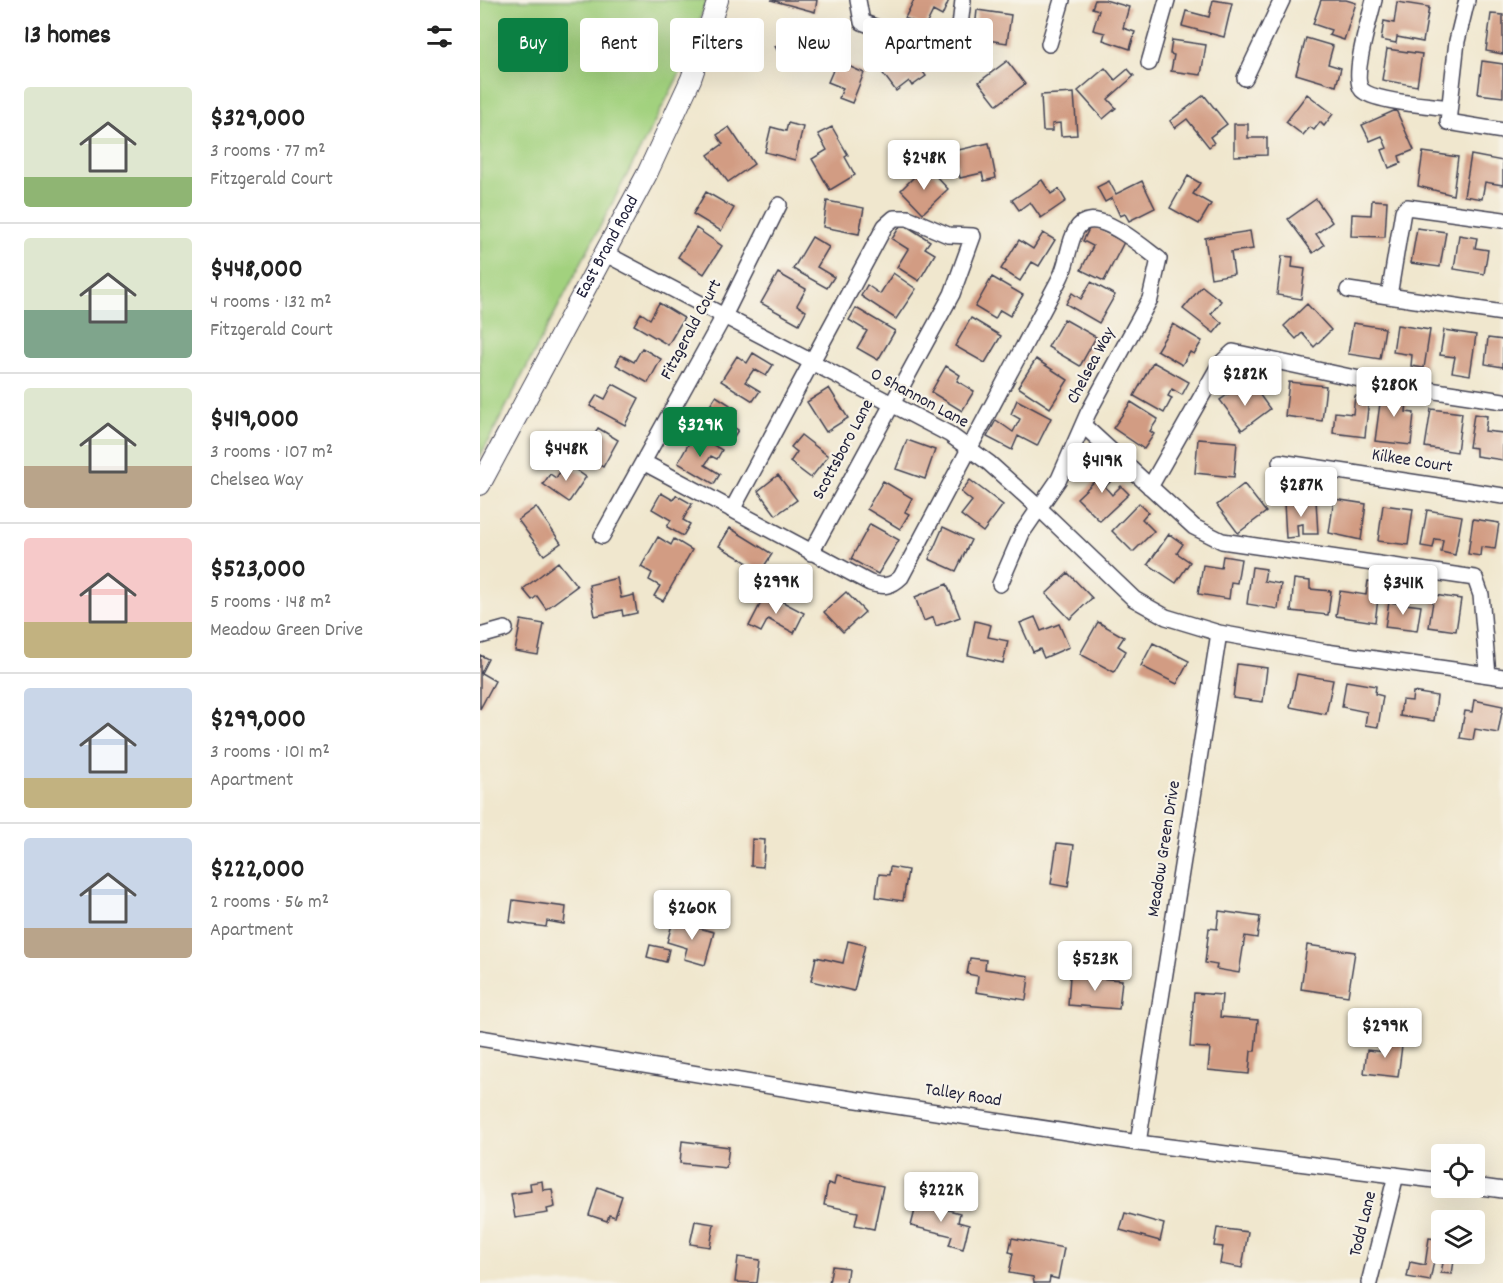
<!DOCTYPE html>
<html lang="en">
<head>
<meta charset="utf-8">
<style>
  :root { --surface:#fff; --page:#f6f6f6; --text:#222; --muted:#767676; --line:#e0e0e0; --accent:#0b8043 }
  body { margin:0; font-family:Dekko,sans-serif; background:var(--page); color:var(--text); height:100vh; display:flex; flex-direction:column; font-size:22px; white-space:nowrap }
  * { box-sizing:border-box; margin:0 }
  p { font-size:20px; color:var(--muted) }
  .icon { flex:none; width:33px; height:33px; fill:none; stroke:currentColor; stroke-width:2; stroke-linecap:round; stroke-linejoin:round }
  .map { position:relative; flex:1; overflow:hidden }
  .side { display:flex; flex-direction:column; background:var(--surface); width:480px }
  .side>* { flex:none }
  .hud { position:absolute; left:18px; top:18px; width:570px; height:54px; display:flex; gap:12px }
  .controls { position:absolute; left:951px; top:1144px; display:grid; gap:12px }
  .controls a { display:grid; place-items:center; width:54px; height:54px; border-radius:6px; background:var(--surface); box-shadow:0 6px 24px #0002; font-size:30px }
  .price { position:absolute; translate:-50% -51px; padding:0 14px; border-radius:6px; background:#fff; color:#222; font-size:20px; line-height:39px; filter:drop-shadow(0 2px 3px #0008) }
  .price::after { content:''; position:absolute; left:50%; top:36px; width:18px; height:14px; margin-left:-9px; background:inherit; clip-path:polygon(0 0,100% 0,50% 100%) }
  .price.on { background:var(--accent); color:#fff }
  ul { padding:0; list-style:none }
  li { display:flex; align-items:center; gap:18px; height:150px; padding:0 24px }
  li+li { border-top:2px solid var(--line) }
  li span { display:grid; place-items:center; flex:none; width:168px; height:120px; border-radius:6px; color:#555 }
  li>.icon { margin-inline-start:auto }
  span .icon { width:72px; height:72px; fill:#fffc; stroke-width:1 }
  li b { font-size:26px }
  h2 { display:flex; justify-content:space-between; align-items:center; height:72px; padding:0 24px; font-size:26px }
  .pill { padding:0 21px; border-radius:6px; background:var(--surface); box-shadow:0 6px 24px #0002; font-size:21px; line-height:54px }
  .pill.on { background:var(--accent); color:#fff }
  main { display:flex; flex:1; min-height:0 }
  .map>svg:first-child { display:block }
  .green { fill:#a2d17e; stroke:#627a5c; stroke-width:1.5 }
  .building { fill:#d29c83 }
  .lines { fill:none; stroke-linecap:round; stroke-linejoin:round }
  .minor-casing { stroke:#414051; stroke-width:18 }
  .major-casing { stroke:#414051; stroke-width:22 }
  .minor { stroke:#fff; stroke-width:15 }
  .major { stroke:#fff; stroke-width:20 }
  .labels { text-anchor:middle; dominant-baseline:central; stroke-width:4.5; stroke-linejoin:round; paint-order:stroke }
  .street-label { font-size:18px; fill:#22223b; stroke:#f7f3e8 }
</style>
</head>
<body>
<main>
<section class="side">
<h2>13 homes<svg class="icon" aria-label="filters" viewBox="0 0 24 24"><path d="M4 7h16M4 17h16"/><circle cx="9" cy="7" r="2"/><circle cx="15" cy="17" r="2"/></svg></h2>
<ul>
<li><span style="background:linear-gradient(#dfe7d0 75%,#8fb573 0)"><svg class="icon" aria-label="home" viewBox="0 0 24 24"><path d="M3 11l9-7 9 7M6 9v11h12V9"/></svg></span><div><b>$329,000</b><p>3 rooms · 77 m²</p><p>Fitzgerald Court</p></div></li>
<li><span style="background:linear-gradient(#dfe7d0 60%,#7fa58c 0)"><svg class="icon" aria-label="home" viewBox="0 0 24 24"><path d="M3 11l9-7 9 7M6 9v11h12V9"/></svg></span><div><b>$448,000</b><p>4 rooms · 132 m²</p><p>Fitzgerald Court</p></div></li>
<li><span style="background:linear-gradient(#dfe7d0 65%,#b9a48a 0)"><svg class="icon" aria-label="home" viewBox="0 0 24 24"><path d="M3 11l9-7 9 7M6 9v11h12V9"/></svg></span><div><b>$419,000</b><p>3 rooms · 107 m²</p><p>Chelsea Way</p></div></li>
<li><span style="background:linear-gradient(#f6c9c9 70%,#c2b280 0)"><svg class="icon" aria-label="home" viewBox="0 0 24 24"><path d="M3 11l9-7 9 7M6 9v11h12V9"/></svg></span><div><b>$523,000</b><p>5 rooms · 148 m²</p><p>Meadow Green Drive</p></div></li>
<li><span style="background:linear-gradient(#c9d6e8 75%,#c2b280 0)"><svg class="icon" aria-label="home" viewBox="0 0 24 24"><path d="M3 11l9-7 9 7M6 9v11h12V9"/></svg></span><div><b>$299,000</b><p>3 rooms · 101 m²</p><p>Apartment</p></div></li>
<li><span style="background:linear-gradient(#c9d6e8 75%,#b9a48a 0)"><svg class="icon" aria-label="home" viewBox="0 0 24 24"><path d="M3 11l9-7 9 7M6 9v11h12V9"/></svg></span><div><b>$222,000</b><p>2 rooms · 56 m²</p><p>Apartment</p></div></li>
</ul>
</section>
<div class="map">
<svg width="1023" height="1283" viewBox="0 0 1023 1283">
  <rect width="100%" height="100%" fill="#f7f3e8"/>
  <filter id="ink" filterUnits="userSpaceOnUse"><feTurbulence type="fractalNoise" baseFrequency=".0167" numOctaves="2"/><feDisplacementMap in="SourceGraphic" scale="12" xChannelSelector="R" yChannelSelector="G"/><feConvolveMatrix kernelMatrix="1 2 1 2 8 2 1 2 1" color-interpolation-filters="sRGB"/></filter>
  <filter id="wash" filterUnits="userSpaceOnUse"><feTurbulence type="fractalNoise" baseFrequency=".008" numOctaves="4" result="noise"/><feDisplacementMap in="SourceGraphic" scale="24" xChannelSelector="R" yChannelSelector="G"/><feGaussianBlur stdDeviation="1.35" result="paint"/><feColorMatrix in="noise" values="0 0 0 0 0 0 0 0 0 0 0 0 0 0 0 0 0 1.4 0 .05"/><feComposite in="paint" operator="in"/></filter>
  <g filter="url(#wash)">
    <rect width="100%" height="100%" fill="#f0e7ce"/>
    <path class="green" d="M0 0H227L199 75 0 457Z"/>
    <g id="blocks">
      <path class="building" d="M291 0H337L335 12Z
        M434 0H469L462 16 453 11 445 27 425 18Z
        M615 0H625L649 7 643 28 655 32 650 49 623 40 625 33 613 30 619 10 612 8Z
        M733 0 752 3 744 37 702 26 706 11 729 17Z
        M841 0H866L876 3 864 40 849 35 851 30 833 24Z
        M917 2 949 7 943 42 917 37 916 43 901 40 904 21 914 23Z
        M497 10 531 15 527 43 494 38Z
        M1011 14 1023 15V54L1006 51Z
        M331 28 344 54 321 65 316 55 303 62 295 46Z
        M826 38 853 46 848 64 861 68 856 86 816 74Z
        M692 40 726 45 721 75 691 71 694 55 690 54Z
        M425 47 446 76 432 86 429 81 416 91 398 67Z
        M907 49 942 54 937 86 902 80Z
        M357 61 384 73 372 103 359 98 363 88 348 82Z
        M527 61 545 84 517 105 499 82Z
        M1002 61 1023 64V97L998 94Z
        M625 68 635 80 648 69 654 76 628 99 636 108 623 119 598 91Z
        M594 93 597 135 581 136 580 123 572 124V131H563L561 95Z
        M827 94 853 114 844 126 840 122 834 130 830 127 823 135 806 122Z
        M724 95 747 124 730 137 734 143 729 147 707 119 695 128 690 121Z
        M916 110 934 150 919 156 921 163 909 168 902 150 907 148 902 136 890 141 882 125Z
        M308 123 323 127 315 160 285 152 291 127 306 131Z
        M754 124H768V138H787V155L754 156Z
        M249 127 274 164 248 182 228 155 243 144 237 135Z
        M352 127 368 155 365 157 375 175 350 190 332 159 347 150 338 134Z
        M509 143 516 178 504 181 502 173 480 178 474 151Z
        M943 152 978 157 973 195 938 186Z
        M991 155 1023 161V185L1005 182 1002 199 984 196Z
        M440 171 447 178 453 173 468 189 443 213 421 190Z
        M708 176 720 183 713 194 731 204 719 224 690 208Z
        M562 180 571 194 579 189 586 201 561 218 550 202 539 210 532 200Z
        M629 181 636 194 662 181 675 208 649 221 645 214 640 216 632 198 625 202 617 187Z
        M226 192 254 208 241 231 213 214Z
        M836 199 852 222 836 234 844 245 833 253 808 219Z
        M892 200 907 201 905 237 871 236 872 214 891 215Z
        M347 201 384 208 379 234 343 227Z
        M422 223 450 241 445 248 455 254 439 281 417 267 428 249 412 239Z
        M611 225 644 242 624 281 601 270 613 246 603 241Z
        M216 228 242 246 224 274 198 257Z
        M937 228 966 232 960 267 931 263Z
        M770 231 773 249 751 252 754 274 731 278 725 238Z
        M563 233 575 240 559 266 552 262 540 281 521 269 539 240 553 249Z
        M979 235 997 238 995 248 1008 250 1004 274 974 269Z
        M332 237 349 247 337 267 354 277 347 288 313 269Z
        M802 256 813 257 812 267 825 269 821 299 797 295Z
        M298 273 326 289 317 305 326 311 319 324 281 303Z
        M413 273 436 289 416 319 381 296 387 285 400 294Z
        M512 277 543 295 530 316 520 310 515 319 495 307Z
        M611 282 635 295 619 323 586 304 592 293 601 299Z
        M722 286 741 301 731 314 742 323 734 333 703 309Z
        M179 303 204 318 188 345 154 325 161 313 170 319Z
        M827 304 851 330 834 347 822 333 816 339 804 326Z
        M376 308 415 331 398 360 377 348 387 331 369 320Z
        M491 318 521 336 505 363 475 346Z
        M584 319 616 337 600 366 568 347Z
        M873 323 905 328 900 359 868 354Z
        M693 324 722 341 714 354 710 352 702 365 677 350Z
        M917 325 950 330 944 368 931 366 932 355 913 352Z
        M964 330 996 335 990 375 972 372 975 357 960 355Z
        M1008 338 1023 340V367L1005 364Z
        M162 348 181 359 168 383 136 365 141 355 154 362Z
        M273 353 293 365 286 376 274 369 265 382 280 391 273 401 241 381 257 356 267 363Z
        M556 359 588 380 570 408 538 387Z
        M673 362 709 382 702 395 692 389 688 396 692 398 684 413 654 396Z
        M466 366 480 375 477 381 494 391 482 411 451 392Z
        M809 382 846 386 842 421 805 416Z
        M133 384 159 398 145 425 110 406 117 395 125 399Z
        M774 387 790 409 762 430 740 400 756 389 761 396Z
        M349 388 368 418 346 432 327 402Z
        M902 388 928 391 926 412 934 413 931 445 895 441Z
        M236 396 258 410 249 424 258 430 250 443 219 423Z
        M875 396 889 398 885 437 853 433 855 412 873 414Z
        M537 400 571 418 557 446 538 436 532 450 507 437 516 420 533 432 540 419 531 414Z
        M651 402 678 419 670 431 674 434 664 449 633 428Z
        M951 409 982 413 977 452 945 447Z
        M994 414 1007 416 1005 431 1023 433V460L996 456V448L989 447Z
        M118 428 138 440 123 467 94 451 101 439 110 444Z
        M214 434 242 450 237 459 231 456 225 465 240 474 234 484 198 463Z
        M321 435 348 456 331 478 310 462 317 452 311 447Z
        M718 439 757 442 754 477 715 473Z
        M427 440 455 450 445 479 416 469Z
        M622 462 636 476 625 487 632 495 641 486 649 494 620 521 597 498 617 479 611 473Z
        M86 463 106 477 89 502 63 484 70 474 76 478Z
        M298 475 317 500 296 515 278 491Z
        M490 480 523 505 503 532 481 515 492 501 481 492Z
        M403 481 432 498 425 512 429 514 420 529 387 509Z
        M764 484 786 512 758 533 737 505Z
        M181 493 193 500 196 495 212 504 203 520 210 524 203 536 187 527 191 520 172 509Z
        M854 499 886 504 881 540 849 533Z
        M836 500 838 534H823V524L817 525 818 537 806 538 804 502Z
        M659 503 668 512 662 519 674 531 653 552 632 531Z
        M903 505 933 509 928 545 898 541Z
        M56 507 81 543 64 555 38 520Z
        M947 510 982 516 975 555 961 552 963 540 955 539 953 548 941 546Z
        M993 519 1019 523 1015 549 1001 547 1000 556 988 554Z
        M390 524 419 540 398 574 371 559Z
        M463 527 491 540 476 571 449 559Z
        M250 528 292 554 281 571 239 546Z
        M689 534 703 544 697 553 710 562 696 583 668 564Z
        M178 537 191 545 194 539 212 550 183 601 174 596 180 586 169 580 172 573 161 567Z
        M743 556 761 559 757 583 751 582 749 599 718 594 723 565 741 568Z
        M78 562 97 586 66 609 57 596 52 600 43 589Z
        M772 567 786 569 784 581 801 584 798 609 767 604Z
        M588 573 612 598 590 619 566 594Z
        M137 578 141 598 154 595 157 613 143 616 142 610 115 616 109 585Z
        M814 579 830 581V589L851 591 848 615 811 611Z
        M888 581 900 583 895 622 856 616 860 591 886 595Z
        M467 584 480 617 456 626 453 617 444 621 435 597Z
        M366 592 385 612 363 632 344 612Z
        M286 593 324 613 314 633 288 619 281 632 269 626Z
        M954 595 981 599 976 631 949 627Z
        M909 602 941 606 937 631 905 627Z
        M555 617 561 631 579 624 589 647 564 658 560 649 553 652 540 623Z
        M41 620 64 624 58 655 35 651Z
        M495 621 511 625 508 637 528 641 523 663 488 655Z
        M618 622 644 637 638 646 646 651 634 672 600 654Z
        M673 643 709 661 697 684 661 666Z
        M0 655 8 659 1 673 15 681 0 709Z
        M757 664 787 668 783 702 753 698Z
        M817 674 853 680 846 714 810 707Z
        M866 681 896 686 895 694 903 696 898 727 885 725 887 712 862 707Z
        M933 692 957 696 954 721 920 716 922 700 932 701Z
        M994 700 1023 706 1018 733 995 729 993 740 980 738 985 711 992 712Z
        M272 839 285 840 283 867 271 866Z
        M577 843 594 845 588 887 571 884Z
        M410 867 428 870 423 901 396 897 399 874 409 875Z
        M33 900 86 907 84 924 67 921 66 927 30 922Z
        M739 911 780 917 777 938 765 936 759 973 736 969 737 965 725 963 729 928 737 929Z
        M193 921 234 932 225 965 204 959 207 948 187 942Z
        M368 941 385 945 374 991 331 981 336 957 363 963Z
        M170 945 189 949 186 962 167 957Z
        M827 945 875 952 868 996 821 989Z
        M490 958 506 960 505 969 549 976 546 1000 496 992 498 976 487 974Z
        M590 976 642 980 639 1009 588 1005Z
        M714 993 742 995 740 1017 778 1020 775 1051H771L769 1074 728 1070 730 1048 710 1047Z
        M907 1036 923 1038 918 1077 884 1073 887 1050 905 1052Z
        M202 1141 249 1147 246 1168 200 1163Z
        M356 1176 403 1186 394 1229 375 1225 378 1212 344 1205 348 1183 354 1185Z
        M62 1181 63 1190 72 1189 75 1207 67 1209 68 1213 35 1218 31 1194 51 1191 50 1183Z
        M118 1187 142 1196 135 1217 129 1215 127 1221 109 1215Z
        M437 1202 480 1213 478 1222 489 1225 483 1249 469 1245 472 1236 431 1226Z
        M645 1213 684 1224 680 1241 640 1230Z
        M215 1221 234 1224 230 1247 210 1244Z
        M737 1228 768 1232 762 1268 740 1264 743 1247 734 1246Z
        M532 1238 584 1248 578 1279 570 1277 569 1283H554L553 1277 529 1273 533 1253 529 1252Z
        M949 1238 962 1240V1254H975L972 1274 961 1273 963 1263 954 1261 950 1281 927 1277 930 1262 945 1265Z
        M258 1257 280 1260 277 1283 255 1282Z
        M352 1266 368 1268 366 1283H349Z"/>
    </g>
  </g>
  <g filter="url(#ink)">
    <use href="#blocks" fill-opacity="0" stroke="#414051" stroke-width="1.5"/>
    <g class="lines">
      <g class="minor-casing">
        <path id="minor" d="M378 0 382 22 455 50 473 45 480 26 483 0
          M894 0C890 17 871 78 882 90 894 102 950 105 968 108
          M987 0 977 41 968 122 1023 131
          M569 44 582 0
          M669 63 687 0
          M765 78 802 0
          M124 253 469 434 509 463 559 508 654 599 686 617 739 633 846 652 1023 677
          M868 290 1023 313
          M909 296 923 211 927 207 1023 220
          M603 425 714 527 742 541 995 578 1001 595 1008 675
          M163 462 390 583C403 587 411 587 421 577L580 278C588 263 588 244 596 230 612 201 662 247 679 259L670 299 608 413 579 479 542 533 520 584
          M800 462 1023 496
          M670 487 740 364 753 352 889 381 1023 401
          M252 510 405 226 414 218H428L468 235 493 236 472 294 331 553
          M122 536 244 316 299 205
          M0 636 25 629
          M0 1038 345 1095 658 1143 962 1181
          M658 1143 739 633
          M994 1186 1023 1190
          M889 1283 916 1175"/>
      </g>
      <g class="major-casing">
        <g id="major">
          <path id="s1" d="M0 485 167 174 211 79 238 0"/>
        </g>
      </g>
      <use href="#minor" class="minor"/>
      <use href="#major" class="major"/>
    </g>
  </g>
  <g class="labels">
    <g class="street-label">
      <text stroke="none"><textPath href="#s1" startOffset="270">East Brand Road</textPath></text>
      <text transform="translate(212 330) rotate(-62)">Fitzgerald Court</text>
      <text transform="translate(612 366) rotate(-62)">Chelsea Way</text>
      <text transform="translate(439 399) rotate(28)">O Shannon Lane</text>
      <text transform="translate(364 450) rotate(-62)">Scottsboro Lane</text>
      <text transform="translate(932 462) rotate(9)">Kilkee Court</text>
      <text transform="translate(685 849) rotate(-81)">Meadow Green Drive</text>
      <text transform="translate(483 1096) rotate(9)">Talley Road</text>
      <text transform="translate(884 1224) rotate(-76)">Todd Lane</text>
    </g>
  </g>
</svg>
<div class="controls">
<a><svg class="icon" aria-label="locate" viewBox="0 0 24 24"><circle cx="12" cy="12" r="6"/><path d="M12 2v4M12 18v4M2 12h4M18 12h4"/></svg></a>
<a><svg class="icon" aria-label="layers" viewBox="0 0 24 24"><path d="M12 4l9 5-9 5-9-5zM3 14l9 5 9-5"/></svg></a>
</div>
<b class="price" style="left:444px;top:191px">$248K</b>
<b class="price" style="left:765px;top:407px">$282K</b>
<b class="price" style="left:914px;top:418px">$280K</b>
<b class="price on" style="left:220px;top:458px">$329K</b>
<b class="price" style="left:86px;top:482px">$448K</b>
<b class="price" style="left:622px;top:494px">$419K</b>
<b class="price" style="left:821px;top:518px">$287K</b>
<b class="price" style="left:296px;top:615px">$299K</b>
<b class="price" style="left:923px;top:616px">$341K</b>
<b class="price" style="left:212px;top:941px">$260K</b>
<b class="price" style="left:615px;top:992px">$523K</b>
<b class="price" style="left:905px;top:1059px">$299K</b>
<b class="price" style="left:461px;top:1223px">$222K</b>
<div class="hud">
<a class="pill on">Buy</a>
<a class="pill">Rent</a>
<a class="pill">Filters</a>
<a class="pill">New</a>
<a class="pill">Apartment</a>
</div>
</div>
</main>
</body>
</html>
